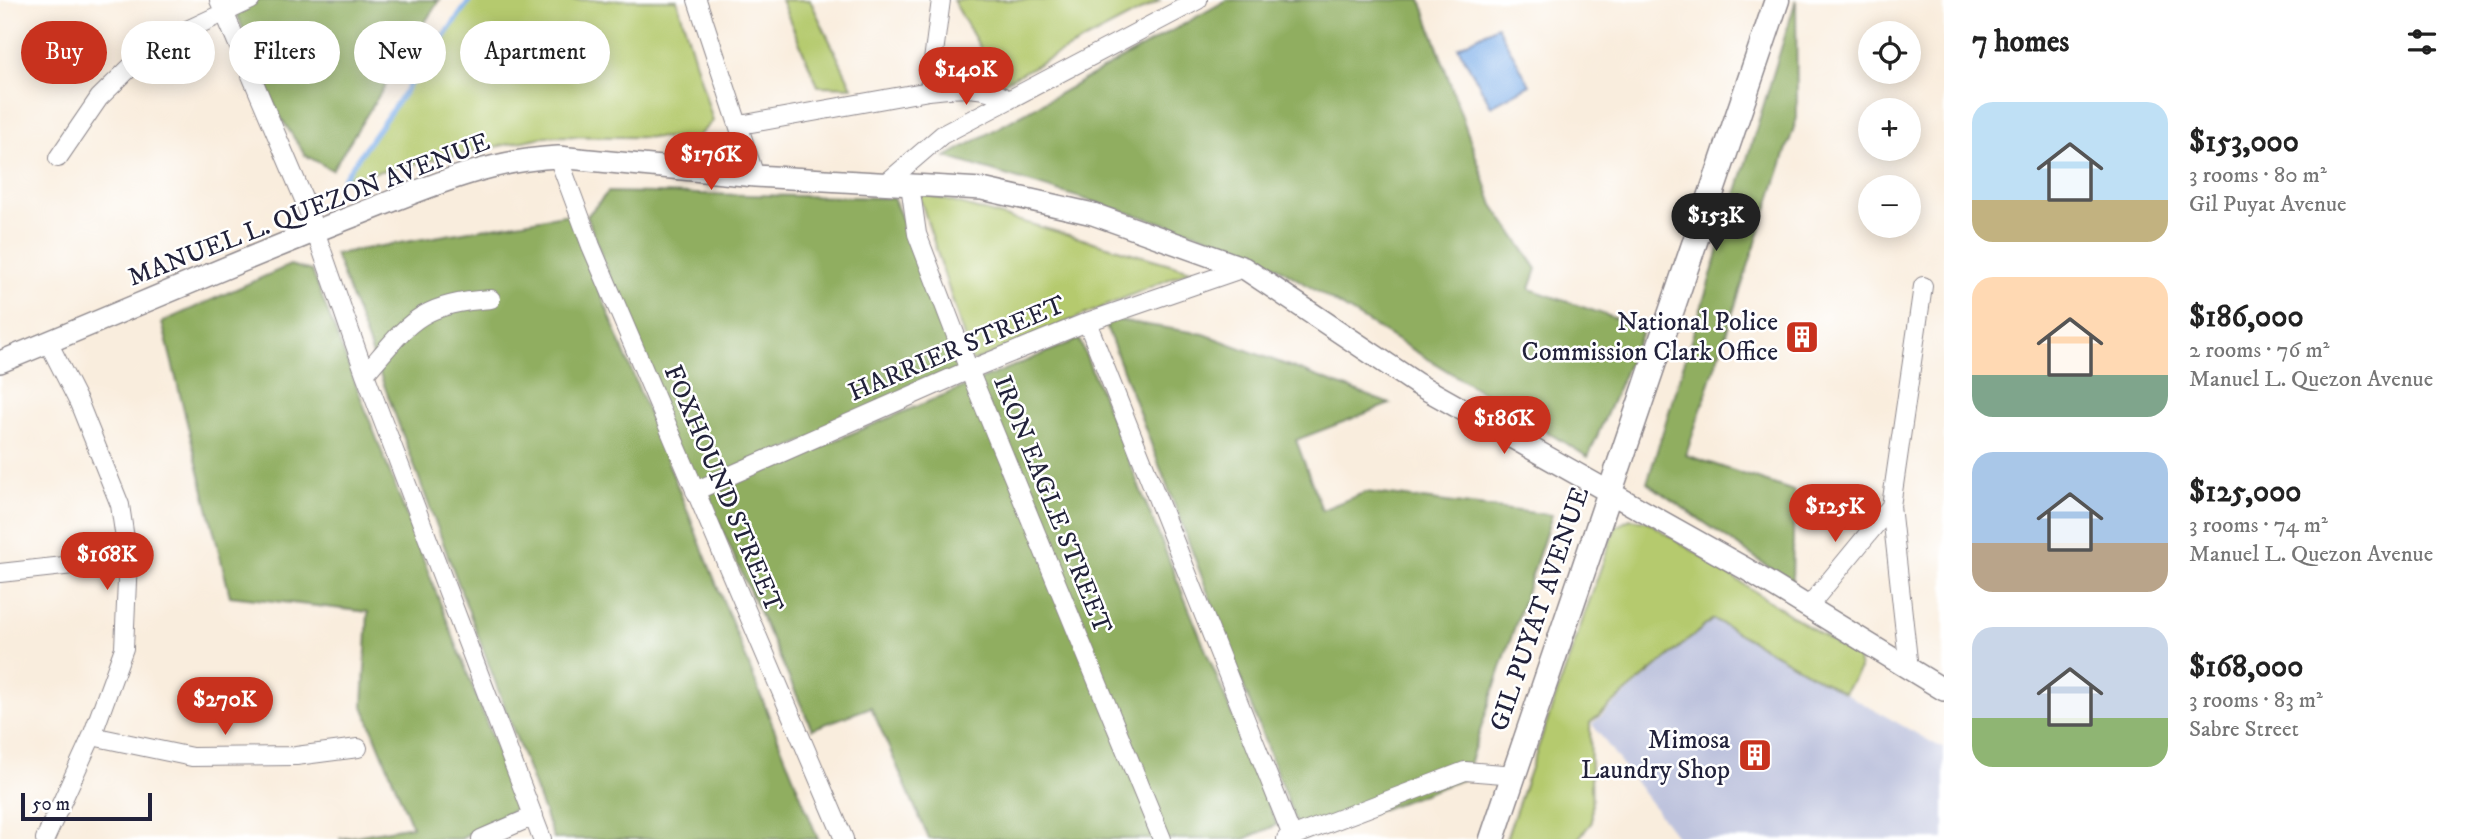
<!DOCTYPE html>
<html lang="en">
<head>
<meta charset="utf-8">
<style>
  :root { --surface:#fff; --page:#f2f2f2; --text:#222; --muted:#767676; --accent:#c8321e }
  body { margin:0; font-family:"IM FELL DW Pica",serif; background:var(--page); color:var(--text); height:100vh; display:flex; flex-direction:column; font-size:26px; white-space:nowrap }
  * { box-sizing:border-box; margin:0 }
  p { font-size:23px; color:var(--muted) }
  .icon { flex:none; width:38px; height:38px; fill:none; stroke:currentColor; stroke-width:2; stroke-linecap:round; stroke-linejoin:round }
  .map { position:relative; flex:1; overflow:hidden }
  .drawer { display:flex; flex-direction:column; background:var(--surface); width:525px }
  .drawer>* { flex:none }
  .guide { position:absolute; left:21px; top:21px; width:665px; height:63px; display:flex; gap:14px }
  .fabs { position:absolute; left:1858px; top:21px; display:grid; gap:14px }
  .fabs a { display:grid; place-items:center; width:63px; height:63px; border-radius:50%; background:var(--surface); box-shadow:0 4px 18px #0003; font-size:35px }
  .scale { position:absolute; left:21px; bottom:18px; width:131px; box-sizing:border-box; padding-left:7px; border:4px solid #22223b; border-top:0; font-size:19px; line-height:24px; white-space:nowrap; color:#22223b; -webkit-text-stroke:5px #fff; paint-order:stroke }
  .price { position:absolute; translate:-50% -60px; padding:0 16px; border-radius:24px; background:var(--accent); color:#fff; font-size:23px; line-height:46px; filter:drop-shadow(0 2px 4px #0008) }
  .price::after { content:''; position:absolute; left:50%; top:42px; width:21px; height:16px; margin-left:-10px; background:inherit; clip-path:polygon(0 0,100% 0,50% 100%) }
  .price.on { background:#222; color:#fff }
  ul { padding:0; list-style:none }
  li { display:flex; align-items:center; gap:21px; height:175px; padding:0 28px }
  li span { display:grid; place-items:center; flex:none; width:196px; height:140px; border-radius:21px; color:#555 }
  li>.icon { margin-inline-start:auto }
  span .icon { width:84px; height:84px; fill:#fffc; stroke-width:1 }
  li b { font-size:30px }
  h2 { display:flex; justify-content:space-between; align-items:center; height:84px; padding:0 28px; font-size:30px }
  .chip { padding:0 24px; border-radius:32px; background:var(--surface); box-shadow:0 4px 18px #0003; font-size:24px; line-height:63px }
  .chip.on { background:var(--accent); color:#fff }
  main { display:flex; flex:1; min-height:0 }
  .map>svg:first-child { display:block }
  .industrial { fill:#bec3dd }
  .green { fill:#b5ca6e; stroke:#6c7654; stroke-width:2 }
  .forest { fill:#90ae61; stroke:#59684e; stroke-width:2 }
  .water { fill:#7dafe9; stroke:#506892; stroke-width:2 }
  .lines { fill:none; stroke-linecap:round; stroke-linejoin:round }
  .stream { stroke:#7dafe9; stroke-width:5 }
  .minor-casing { stroke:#8e888c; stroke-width:20 }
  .tertiary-casing { stroke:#8e888c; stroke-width:24 }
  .secondary-casing { stroke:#8e888c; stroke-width:27 }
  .minor { stroke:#fff; stroke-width:18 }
  .tertiary { stroke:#fff; stroke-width:21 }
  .secondary { stroke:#fff; stroke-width:24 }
  .labels { text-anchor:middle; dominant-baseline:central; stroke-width:5; stroke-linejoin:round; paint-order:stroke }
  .street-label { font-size:26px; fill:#22223b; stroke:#fff }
  .poi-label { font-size:26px; fill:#22223b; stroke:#fff; text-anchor:end }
</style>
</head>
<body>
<main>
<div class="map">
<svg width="1944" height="839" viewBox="0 0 1944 839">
  <rect width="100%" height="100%" fill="#fff"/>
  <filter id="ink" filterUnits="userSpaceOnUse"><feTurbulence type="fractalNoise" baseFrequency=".0143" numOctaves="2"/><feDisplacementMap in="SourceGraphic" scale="14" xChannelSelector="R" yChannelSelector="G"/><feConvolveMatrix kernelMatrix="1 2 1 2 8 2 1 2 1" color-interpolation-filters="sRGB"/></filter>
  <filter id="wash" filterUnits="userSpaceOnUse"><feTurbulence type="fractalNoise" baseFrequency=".00686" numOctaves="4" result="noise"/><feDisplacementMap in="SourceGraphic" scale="28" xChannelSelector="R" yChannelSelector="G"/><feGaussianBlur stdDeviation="1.57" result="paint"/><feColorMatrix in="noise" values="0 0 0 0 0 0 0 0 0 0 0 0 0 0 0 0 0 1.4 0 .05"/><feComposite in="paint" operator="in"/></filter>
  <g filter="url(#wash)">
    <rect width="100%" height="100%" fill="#f9eddd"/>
    <path class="industrial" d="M1713 619 1944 749V839H1678L1592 724Z"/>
    <path class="green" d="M470 0H677L713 121 696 138 547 136 343 179Z
      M781 0H810L852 87 818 86Z
      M953 0H1161L1001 84Z
      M918 192 1191 270 972 362Z
      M1630 519 1647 521 1858 659 1860 669 1844 693 1713 619 1590 723 1592 822 1578 839H1506L1612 536 1616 527Z"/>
    <path class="forest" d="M231 0H439L332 170 305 155 276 110Z
      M1227 0H1421L1493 205 1537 269 1530 289 1644 328 1588 457 1248 249 946 157Z
      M1796 0 1797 118 1686 455 1794 491 1792 583 1647 483Z
      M608 192 893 198 968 371 688 491 587 216Z
      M569 214 818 839H554L335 254Z
      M290 265 312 271 519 807 461 839H339L412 826 363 706 368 612 230 596 162 322Z
      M1103 318 1204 334 1390 404 1296 440 1322 510 1366 492 1552 515 1464 779 1302 839Z
      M1079 339 1277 825 1245 839H929L871 707 812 729 706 494Z"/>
    <path class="water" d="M1497 26 1530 85 1491 106 1458 47Z"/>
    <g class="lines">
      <path class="stream" d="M343 179 470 0"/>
    </g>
  </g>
  <g filter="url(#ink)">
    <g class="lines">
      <g class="minor-casing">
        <path id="minor" d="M219 0 305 202 365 374 542 839
          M697 0 755 176
          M929 91C957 88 984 84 1009 100
          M740 125 929 91 941 0
          M558 157 591 246 844 839
          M58 158 99 98 151 47 251 0
          M885 184 942 135 1198 0
          M910 185 917 234 969 370 1162 839
          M1087 322 1292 836
          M365 374C410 322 418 304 491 299
          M695 491 969 370 1087 322 1244 268
          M0 573 128 559
          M1808 607 1891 506
          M1909 669 1891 506 1923 286
          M92 736 192 757 296 756 358 748
          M45 839 92 736 124 648 128 559 120 505 79 403 48 342
          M481 839 534 816
          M1286 839 1465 771 1516 775"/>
      </g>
      <g class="tertiary-casing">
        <path id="tertiary" d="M0 362C118 314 235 262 354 216 421 190 486 160 558 157L755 176 982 189 1093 214 1244 268 1417 384 1746 569 1944 690"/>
      </g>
      <g class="secondary-casing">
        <path id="secondary" d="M1492 839 1777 0"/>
      </g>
      <use href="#minor" class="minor"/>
      <use href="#tertiary" class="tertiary"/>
      <use href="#secondary" class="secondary"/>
    </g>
  </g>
  <defs>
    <g id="building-square" transform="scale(1.75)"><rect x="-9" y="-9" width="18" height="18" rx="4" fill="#c8321e" stroke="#fff"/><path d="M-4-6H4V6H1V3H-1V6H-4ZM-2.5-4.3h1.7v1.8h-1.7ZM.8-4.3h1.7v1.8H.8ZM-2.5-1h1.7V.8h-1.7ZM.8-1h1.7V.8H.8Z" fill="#fff"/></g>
  </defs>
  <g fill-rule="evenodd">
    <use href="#building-square" x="1802" y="337"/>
    <use href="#building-square" x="1755" y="755"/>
  </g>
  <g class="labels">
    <g class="street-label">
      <text transform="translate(309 210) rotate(-21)">MANUEL L. QUEZON AVENUE</text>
      <text transform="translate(957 349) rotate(-23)">HARRIER STREET</text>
      <text transform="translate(723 489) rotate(67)">FOXHOUND STREET</text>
      <text transform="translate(1052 505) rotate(68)">IRON EAGLE STREET</text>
      <text transform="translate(1540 609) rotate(-71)">GIL PUYAT AVENUE</text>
    </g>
    <g class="poi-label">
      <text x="1778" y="322">National Police<tspan x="1778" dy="30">Commission Clark Office</tspan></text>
      <text x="1730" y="740">Mimosa<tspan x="1730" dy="30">Laundry Shop</tspan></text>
    </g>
  </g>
</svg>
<div class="fabs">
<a><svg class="icon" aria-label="locate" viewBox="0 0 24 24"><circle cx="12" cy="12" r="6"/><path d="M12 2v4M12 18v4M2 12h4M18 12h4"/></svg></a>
<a>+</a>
<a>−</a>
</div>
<div class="scale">50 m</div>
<b class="price" style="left:966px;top:107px">$140K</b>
<b class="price" style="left:711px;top:192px">$176K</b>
<b class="price on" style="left:1716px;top:253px">$153K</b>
<b class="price" style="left:1504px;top:456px">$186K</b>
<b class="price" style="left:1835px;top:544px">$125K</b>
<b class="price" style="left:107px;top:592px">$168K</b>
<b class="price" style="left:225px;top:737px">$270K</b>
<div class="guide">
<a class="chip on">Buy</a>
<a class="chip">Rent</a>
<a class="chip">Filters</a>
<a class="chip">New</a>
<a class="chip">Apartment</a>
</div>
</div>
<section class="drawer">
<h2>7 homes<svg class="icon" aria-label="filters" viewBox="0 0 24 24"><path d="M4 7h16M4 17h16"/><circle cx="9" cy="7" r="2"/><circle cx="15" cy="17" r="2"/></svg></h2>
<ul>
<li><span style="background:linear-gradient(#bfe0f5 70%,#c2b280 0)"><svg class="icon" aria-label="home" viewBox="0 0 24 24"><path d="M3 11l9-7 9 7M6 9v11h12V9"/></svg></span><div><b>$153,000</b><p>3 rooms · 80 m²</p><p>Gil Puyat Avenue</p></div></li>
<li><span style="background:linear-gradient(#ffd9b3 70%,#7fa58c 0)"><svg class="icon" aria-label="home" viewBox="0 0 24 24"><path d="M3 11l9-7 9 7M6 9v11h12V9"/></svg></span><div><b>$186,000</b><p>2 rooms · 76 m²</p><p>Manuel L. Quezon Avenue</p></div></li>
<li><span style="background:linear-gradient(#a9c7e8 65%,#b9a48a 0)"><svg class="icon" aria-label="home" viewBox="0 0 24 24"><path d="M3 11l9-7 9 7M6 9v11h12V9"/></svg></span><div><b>$125,000</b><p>3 rooms · 74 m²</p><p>Manuel L. Quezon Avenue</p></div></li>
<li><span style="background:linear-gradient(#c9d6e8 65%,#8fb573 0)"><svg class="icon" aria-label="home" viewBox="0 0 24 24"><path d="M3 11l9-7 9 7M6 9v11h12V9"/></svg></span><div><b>$168,000</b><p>3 rooms · 83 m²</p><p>Sabre Street</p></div></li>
</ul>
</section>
</main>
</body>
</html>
